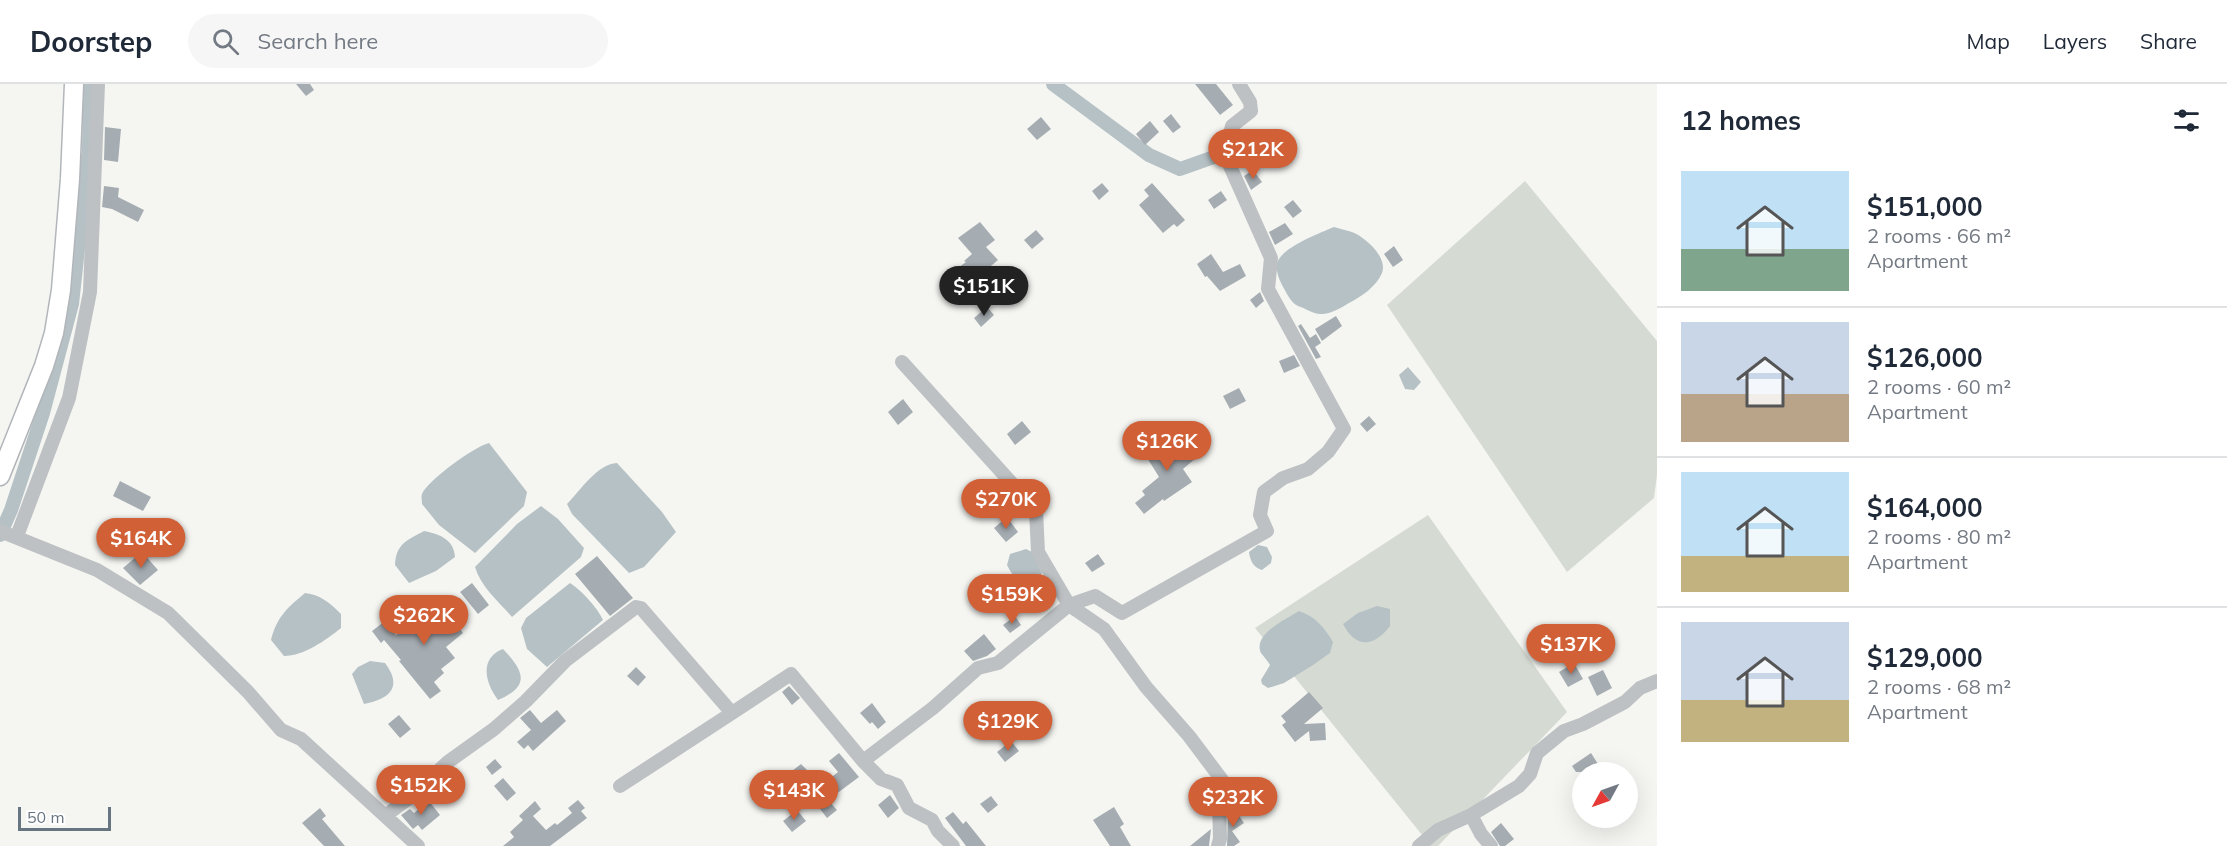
<!DOCTYPE html>
<html lang="en">
<head>
<meta charset="utf-8">
<style>
  :root { --surface:#fff; --page:#f6f6f7; --text:#1f2937; --muted:#747a83; --line:#e0e1e3; --accent:#d26036 }
  body { margin:0; font-family:Mulish,sans-serif; background:var(--page); color:var(--text); height:100vh; display:flex; flex-direction:column; font-size:22px; white-space:nowrap }
  * { box-sizing:border-box; margin:0 }
  p { font-size:20px; color:var(--muted) }
  .icon { flex:none; width:33px; height:33px; fill:none; stroke:currentColor; stroke-width:2; stroke-linecap:round; stroke-linejoin:round }
  .map { position:relative; flex:1; overflow:hidden }
  .drawer { display:flex; flex-direction:column; background:var(--surface); width:570px }
  .drawer>* { flex:none }
  .needle { width:39px; rotate:230deg }
  .fabs { position:absolute; left:1572px; top:678px; display:grid; gap:12px }
  .fabs a { display:grid; place-items:center; width:66px; height:66px; border-radius:50%; background:var(--surface); box-shadow:0 6px 24px #0002; font-size:30px }
  .scale { position:absolute; left:18px; bottom:15px; width:93px; box-sizing:border-box; padding-left:6px; border:3px solid #677581; border-top:0; font-size:16px; line-height:21px; white-space:nowrap; color:#677581; -webkit-text-stroke:4px #fff; paint-order:stroke }
  .price { position:absolute; translate:-50% -51px; padding:0 14px; border-radius:21px; background:var(--accent); color:#fff; font-size:20px; line-height:39px; filter:drop-shadow(0 2px 3px #0008) }
  .price::after { content:''; position:absolute; left:50%; top:36px; width:18px; height:14px; margin-left:-9px; background:inherit; clip-path:polygon(0 0,100% 0,50% 100%) }
  .price.selected { background:#222; color:#fff }
  ul { padding:0; list-style:none }
  li { display:flex; align-items:center; gap:18px; height:150px; padding:0 24px }
  li+li { border-top:2px solid var(--line) }
  li span { display:grid; place-items:center; flex:none; width:168px; height:120px; border-radius:0px; color:#555 }
  li>.icon { margin-inline-start:auto }
  span .icon { width:72px; height:72px; fill:#fffc; stroke-width:1 }
  li b { font-size:26px }
  h2 { display:flex; justify-content:space-between; align-items:center; height:72px; padding:0 24px; font-size:26px }
  header { display:flex; align-items:center; gap:36px; box-sizing:border-box; height:84px; padding:0 30px; background:var(--surface); border-bottom:2px solid var(--line) }
  header strong { font-size:28px }
  nav { display:flex; gap:33px; margin-inline-start:auto; font-size:21px }
  .search { width:420px; height:54px; background:var(--page); display:flex; align-items:center; gap:15px; box-sizing:border-box; padding:0 21px; border-radius:33px; color:var(--muted); font-size:22px }
  main { display:flex; flex:1; min-height:0 }
  .map>svg:first-child { display:block }
  .green { fill:#d5dad2 }
  .water { fill:#b6c1c5 }
  .lines { fill:none; stroke-linecap:round; stroke-linejoin:round }
  .canal { stroke:#b6c1c5; stroke-width:14 }
  .building { fill:#a6adb2 }
  .secondary-casing { stroke:#b2b6ba; stroke-width:21 }
  .street { stroke:#bdc1c4; stroke-width:14 }
  .secondary { stroke:#fff; stroke-width:18 }
</style>
</head>
<body>
<header>
<strong>Doorstep</strong>
<div class="search"><svg class="icon" aria-label="search" viewBox="0 0 24 24"><circle cx="10" cy="10" r="6"/><path d="M15 15l6 6"/></svg>Search here</div>
<nav><a>Map</a><a>Layers</a><a>Share</a></nav>
</header>
<main>
<div class="map">
<svg width="1657" height="762" viewBox="0 0 1657 762">
  <rect width="100%" height="100%" fill="#f5f6f2"/>
  <path class="green" d="M1525 97 1657 257V391L1654 414 1567 488 1387 221Z
    M1428 431 1567 628 1438 762H1431L1255 544Z"/>
  <path class="water" d="M1334 143C1340 145 1346 146 1352 148 1365 153 1388 173 1382 189 1377 202 1361 213 1349 219 1341 224 1329 231 1320 230 1313 230 1305 224 1298 222 1291 219 1286 208 1282 201 1278 193 1274 182 1279 175 1288 161 1320 149 1334 143Z
    M1408 283 1421 298 1414 306 1405 305 1399 291Z
    M489 359 527 408 524 422 475 469 439 441 422 420C422 417 421 413 422 410 427 397 475 362 489 359Z
    M617 379 662 428 676 448 644 483 629 489 572 430 567 420C580 407 597 380 617 379Z
    M541 422 558 435 584 464 581 473 512 533C499 518 481 503 475 483L517 440Z
    M424 447C439 450 454 455 455 473L436 487 409 499 395 481C396 460 407 456 424 447Z
    M1258 461 1267 463 1272 473 1271 479 1262 486C1254 484 1250 477 1249 468Z
    M1026 465 1032 468 1042 489C1031 508 1014 497 1007 481L1010 470Z
    M570 499C582 507 597 523 603 536L547 583 527 565 521 544 526 534Z
    M305 509C321 511 330 519 341 530V544C326 556 304 572 284 572L271 556C277 533 286 525 305 509Z
    M1377 522 1390 525V542C1374 563 1356 565 1343 540L1358 529Z
    M1299 527C1316 533 1324 543 1333 558L1330 569 1313 581 1284 599 1268 604 1262 600 1261 596 1270 581C1267 576 1264 573 1261 569 1252 550 1287 535 1299 527Z
    M503 565C525 588 530 602 498 616 485 599 479 574 503 565Z
    M370 577 385 579C403 603 390 615 364 620L352 590 358 583Z"/>
  <g class="lines">
    <path class="canal" d="M1053 0 1149 71 1180 85 1214 73
      M0 451 11 426 43 329 72 220 89 64 90 0"/>
  </g>
  <path class="building" d="M296 0H310L314 6 306 12Z
    M1195 0H1216L1233 21 1220 31Z
    M1171 30 1181 43 1173 49 1163 37Z
    M1041 33 1051 45 1037 56 1027 45Z
    M1150 37 1159 48 1145 61 1136 50Z
    M105 43 121 45 118 78 104 76Z
    M1253 86 1262 98 1251 106 1244 92Z
    M1102 99 1109 107 1099 116 1092 107Z
    M1152 99 1185 136 1177 143 1174 140 1163 149 1139 121 1149 112 1144 106Z
    M104 102 119 104 118 113 144 126 138 138 112 125 102 123Z
    M1221 107 1227 116 1214 125 1208 116Z
    M1293 116 1302 127 1293 134 1284 123Z
    M980 138 995 156 986 163 998 176 966 203 954 187 966 178 964 177 972 170 958 154Z
    M1285 139 1293 150 1275 161 1269 148Z
    M1036 146 1044 155 1032 165 1024 156Z
    M1394 162 1403 176 1393 183 1384 170Z
    M1211 170 1223 188 1240 180 1246 192 1220 207 1207 192 1205 193 1197 180Z
    M954 204 961 213 953 220 945 211Z
    M1260 208 1264 217 1256 224 1250 216Z
    M987 223 994 231 981 243 974 234Z
    M1336 232 1342 242 1322 257 1315 245Z
    M1301 240 1310 254 1316 250 1321 259 1315 263 1321 273 1316 275 1298 242Z
    M1294 271 1300 282 1284 289 1279 277Z
    M1239 304 1246 317 1230 325 1223 312Z
    M903 315 913 328 898 341 888 328Z
    M1369 332 1376 340 1367 348 1360 340Z
    M1022 337 1031 348 1015 361 1007 350Z
    M1176 349 1196 374 1183 385 1192 398 1164 417 1163 415 1144 430 1135 419 1145 411 1142 407 1159 393 1146 372Z
    M120 397 151 413 143 427 113 412Z
    M1007 433 1018 448 1006 458 994 444Z
    M142 468 158 486 140 501 123 484Z
    M1098 470 1105 480 1092 488 1085 479Z
    M597 472 633 514 610 532 575 490Z
    M472 499 489 521 478 530 460 508Z
    M438 516 463 549 446 563 455 574 441 585 444 589 434 598 441 607 430 615 399 577 401 576 384 556 381 559 372 547 385 537 396 551Z
    M1015 532 1021 541 1010 549 1003 541Z
    M984 550 996 565 987 572 973 577 964 567Z
    M1574 579 1583 595 1568 603 1559 588Z
    M636 583 646 593 638 602 627 592Z
    M1603 586 1612 604 1597 612 1588 593Z
    M789 602 800 614 792 621 782 608Z
    M1309 608 1323 624 1304 640 1325 639 1326 656 1310 657 1309 647 1295 658 1282 641 1286 638 1281 632Z
    M1002 618 1008 626 1011 623 1029 645 1016 655 989 628Z
    M872 619 886 638 878 645 872 638 870 640 860 629Z
    M530 626 541 639 557 626 566 637 533 667 528 661 524 665 517 658 531 646 520 634Z
    M399 631 411 645 400 654 388 640Z
    M1011 657 1019 667 1005 678 997 668Z
    M839 669 859 693 828 716 837 726 827 734 810 712 812 711 792 687 801 680 822 701 838 688 829 677Z
    M1591 669 1603 688H1576L1572 682Z
    M495 675 502 683 492 691 486 683Z
    M503 694 516 709 507 717 494 702Z
    M890 711 899 724 888 734 878 721Z
    M991 712 998 721 988 729 980 720Z
    M578 716 585 724 581 727 587 734 550 762H503L514 753 510 748 523 736 519 732 535 717 541 725 533 732 546 746 555 739 557 741 572 729 568 724Z
    M429 717 440 731 422 746 418 741 413 745 401 731 410 725 414 729Z
    M1114 723 1124 740 1120 743 1131 762H1110L1093 736Z
    M320 724 326 732 322 735 345 762H324L302 739Z
    M797 726 806 737 792 748 783 737Z
    M1235 726 1244 739 1232 747 1240 758 1234 762H1227L1228 730Z
    M953 728 963 740 966 737 986 762H966L945 734Z
    M1501 739 1514 755 1505 762H1500L1491 748Z
    M1211 745 1209 762H1190Z"/>
  <g class="lines">
    <g class="secondary-casing">
      <path id="secondary" d="M0 392 44 282 54 249 61 206 70 95 74 0"/>
    </g>
    <path class="street" d="M902 278 1036 426 1038 468 1069 521 1104 545 1146 603 1189 652 1225 700 1219 718 1220 755 1218 762
      M0 447 97 486 168 529 248 608 281 646 301 655 418 762
      M17 452 69 314 90 208 98 0
      M863 677 881 695 897 701 909 724 932 736 938 747 953 762
      M620 702 732 629
      M1471 731 1481 750 1491 762
      M385 732 409 714 448 678 494 645 526 617 565 577 636 523 641 524 732 629 791 590 863 677 933 624 978 584 998 579 1069 521 1095 512 1122 529 1267 447 1260 431 1264 408 1283 394 1308 385 1328 368 1344 345 1268 205 1271 174 1225 71 1232 42 1251 27 1250 18 1239 0
      M1419 762 1438 746 1471 731 1519 702 1530 690 1537 669 1564 647 1583 640 1625 618 1640 604 1657 597"/>
    <use href="#secondary" class="secondary"/>
  </g>
</svg>
<div class="fabs">
<a><svg class="needle" viewBox="-14 -14 28 28"><path d="M0-13l5 13h-10z" fill="#e53935"/><path d="M0 13l5-13h-10z" fill="#747a83"/></svg></a>
</div>
<div class="scale">50 m</div>
<b class="price" style="left:1253px;top:96px">$212K</b>
<b class="price selected" style="left:984px;top:233px">$151K</b>
<b class="price" style="left:1167px;top:388px">$126K</b>
<b class="price" style="left:1006px;top:446px">$270K</b>
<b class="price" style="left:141px;top:485px">$164K</b>
<b class="price" style="left:1012px;top:541px">$159K</b>
<b class="price" style="left:424px;top:562px">$262K</b>
<b class="price" style="left:1571px;top:591px">$137K</b>
<b class="price" style="left:1008px;top:668px">$129K</b>
<b class="price" style="left:421px;top:732px">$152K</b>
<b class="price" style="left:794px;top:737px">$143K</b>
<b class="price" style="left:1233px;top:744px">$232K</b>
</div>
<section class="drawer">
<h2>12 homes<svg class="icon" aria-label="filters" viewBox="0 0 24 24"><path d="M4 7h16M4 17h16"/><circle cx="9" cy="7" r="2"/><circle cx="15" cy="17" r="2"/></svg></h2>
<ul>
<li><span style="background:linear-gradient(#bfe0f5 65%,#7fa58c 0)"><svg class="icon" aria-label="home" viewBox="0 0 24 24"><path d="M3 11l9-7 9 7M6 9v11h12V9"/></svg></span><div><b>$151,000</b><p>2 rooms · 66 m²</p><p>Apartment</p></div></li>
<li><span style="background:linear-gradient(#c9d6e8 60%,#b9a48a 0)"><svg class="icon" aria-label="home" viewBox="0 0 24 24"><path d="M3 11l9-7 9 7M6 9v11h12V9"/></svg></span><div><b>$126,000</b><p>2 rooms · 60 m²</p><p>Apartment</p></div></li>
<li><span style="background:linear-gradient(#bfe0f5 70%,#c2b280 0)"><svg class="icon" aria-label="home" viewBox="0 0 24 24"><path d="M3 11l9-7 9 7M6 9v11h12V9"/></svg></span><div><b>$164,000</b><p>2 rooms · 80 m²</p><p>Apartment</p></div></li>
<li><span style="background:linear-gradient(#c9d6e8 65%,#c2b280 0)"><svg class="icon" aria-label="home" viewBox="0 0 24 24"><path d="M3 11l9-7 9 7M6 9v11h12V9"/></svg></span><div><b>$129,000</b><p>2 rooms · 68 m²</p><p>Apartment</p></div></li>
</ul>
</section>
</main>
</body>
</html>
